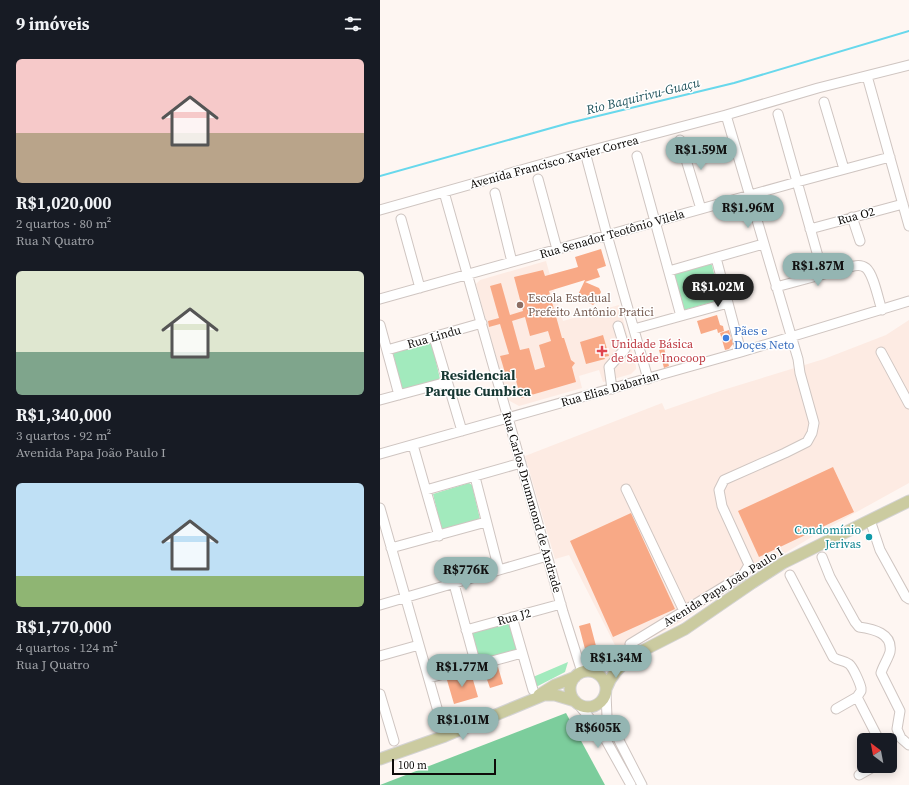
<!DOCTYPE html>
<html lang="pt">
<head>
<meta charset="utf-8">
<style>
  :root { --surface:#171b24; --page:#20242c; --text:#f1f3f6; --muted:#9ea1a6; --accent:#94b5b2 }
  body { margin:0; font-family:"Source Serif 4",serif; background:var(--page); color:var(--text); height:100vh; display:flex; flex-direction:column; font-size:15px; white-space:nowrap }
  * { box-sizing:border-box; margin:0 }
  p { font-size:13px; color:var(--muted) }
  .icon { flex:none; width:22px; height:22px; fill:none; stroke:currentColor; stroke-width:2; stroke-linecap:round; stroke-linejoin:round }
  .map { position:relative; flex:1; overflow:hidden }
  .panel { display:flex; flex-direction:column; background:var(--surface); width:380px }
  .panel>* { flex:none }
  .needle { width:26px; rotate:328deg }
  .controls { position:absolute; left:477px; top:733px; display:grid; gap:8px }
  .controls a { display:grid; place-items:center; width:40px; height:40px; border-radius:6px; background:var(--surface); box-shadow:0 2px 10px #0003; font-size:20px }
  .scale { position:absolute; left:12px; bottom:10px; width:104px; box-sizing:border-box; padding-left:4px; border:2px solid #0f0c0a; border-top:0; font-size:11px; line-height:14px; white-space:nowrap; color:#0f0c0a; -webkit-text-stroke:3px #fff; paint-order:stroke }
  .price { position:absolute; translate:-50% -34px; padding:0 9px; border-radius:14px; background:var(--accent); color:#111; font-size:13px; line-height:26px; filter:drop-shadow(0 1px 2px #0008) }
  .price::after { content:''; position:absolute; left:50%; top:24px; width:12px; height:9px; margin-left:-6px; background:inherit; clip-path:polygon(0 0,100% 0,50% 100%) }
  .price.selected { background:#222; color:#fff }
  ul { padding:0; list-style:none }
  li { display:grid; align-content:center; gap:8px; height:212px; padding:0 16px }
  li span { display:grid; place-items:center; height:124px; border-radius:6px; color:#555 }
  li>.icon { margin-inline-start:auto }
  span .icon { width:72px; height:72px; fill:#fffc; stroke-width:1 }
  li b { font-size:17px }
  h2 { display:flex; justify-content:space-between; align-items:center; height:48px; padding:0 16px; font-size:17px }
  main { display:flex; flex:1; min-height:0 }
  .map>svg:first-child { display:block }
  .built { fill:#fdebe3 }
  .green { fill:#a2eabd }
  .forest { fill:#7ccd9c }
  .lines { fill:none; stroke-linecap:round; stroke-linejoin:round }
  .stream { stroke:#68d8ec; stroke-width:2 }
  .building { fill:#f8a986; fill-rule:evenodd }
  .minor-casing { stroke:#cfc5c1; stroke-width:11 }
  .major-casing { stroke:#d4d3d3; stroke-width:13 }
  .minor { stroke:#fff; stroke-width:9 }
  .major { stroke:#cbcba0; stroke-width:11 }
  .education-dot { fill:#8d6e63; stroke:#fff; stroke-width:1.5 }
  .shop-dot { fill:#3f7fe0; stroke:#fff; stroke-width:1.5 }
  .health-dot { fill:#e0444e; stroke:#fff; stroke-width:1.5 }
  .culture-dot { fill:#0f9aa8; stroke:#fff; stroke-width:1.5 }
  .labels { text-anchor:middle; dominant-baseline:central; stroke-width:3; stroke-linejoin:round; paint-order:stroke }
  .street-label { font-size:12px; fill:#0f0c0a; stroke:#fff }
  .education-label { font-size:12px; fill:#785e54; stroke:#fff; text-anchor:start }
  .shop-label { font-size:12px; fill:#366cbe; stroke:#fff; text-anchor:start }
  .health-label { font-size:12px; fill:#be3a42; stroke:#fff; text-anchor:start }
  .culture-label { font-size:12px; fill:#0d838f; stroke:#fff; text-anchor:end }
  .water-label { font-size:13px; font-style:italic; fill:#25565f; stroke:#fff }
  .quarter-label { font-size:14px; font-weight:bold; fill:#163732; stroke:#fff }
</style>
</head>
<body>
<main>
<section class="panel">
<h2>9 imóveis<svg class="icon" aria-label="filters" viewBox="0 0 24 24"><path d="M4 7h16M4 17h16"/><circle cx="9" cy="7" r="2"/><circle cx="15" cy="17" r="2"/></svg></h2>
<ul>
<li><span style="background:linear-gradient(#f6c9c9 60%,#b9a48a 0)"><svg class="icon" aria-label="home" viewBox="0 0 24 24"><path d="M3 11l9-7 9 7M6 9v11h12V9"/></svg></span><div><b>R$1,020,000</b><p>2 quartos · 80 m²</p><p>Rua N Quatro</p></div></li>
<li><span style="background:linear-gradient(#dfe7d0 65%,#7fa58c 0)"><svg class="icon" aria-label="home" viewBox="0 0 24 24"><path d="M3 11l9-7 9 7M6 9v11h12V9"/></svg></span><div><b>R$1,340,000</b><p>3 quartos · 92 m²</p><p>Avenida Papa João Paulo I</p></div></li>
<li><span style="background:linear-gradient(#bfe0f5 75%,#8fb573 0)"><svg class="icon" aria-label="home" viewBox="0 0 24 24"><path d="M3 11l9-7 9 7M6 9v11h12V9"/></svg></span><div><b>R$1,770,000</b><p>4 quartos · 124 m²</p><p>Rua J Quatro</p></div></li>
</ul>
</section>
<div class="map">
<svg width="529" height="785" viewBox="0 0 529 785">
  <rect width="100%" height="100%" fill="#fef6f2"/>
  <path class="built" d="M166 261 183 321 239 305 256 366V369L251 374 223 382 219 370 199 376 202 388 139 406 128 400 96 284 100 280Z
    M529 320V483L435 535 362 579 300 622 240 655 189 555 175 559 145 456 282 403 285 410 343 390 444 359 506 335Z"/>
  <path class="green" d="M329 263 332 265 340 300 304 310 303 309 293 274Z
    M48 342 52 344 60 379 24 389 21 387 13 353Z
    M89 483 92 485 100 519 64 530 61 527 53 494Z
    M129 622 137 648 136 650 99 660 92 633Z
    M188 662 185 672 156 687 153 677Z"/>
  <path class="forest" d="M186 713 225 785H0Z"/>
  <g class="lines">
    <path class="stream" d="M0 176 189 123 354 83 529 31"/>
  </g>
  <path class="building" d="M221 249 226 266 217 269 220 277 205 282 219 288 221 292 216 302 213 305 197 297 205 280 169 291 182 338H184L191 360 195 363 192 367 196 382 141 398 134 374 126 376 120 356 129 354 120 324 109 327 108 321 119 318 110 286 121 283 130 315 143 311 134 277 163 270 165 276 198 267 195 257ZM145 317 150 336 168 331 171 341 159 345 165 367 155 370 149 348 140 350 132 321Z
    M337 315 340 325 343 326 344 331 338 333 337 329 321 334 317 321Z
    M349 330 353 344 349 349 345 350 340 333Z
    M223 335 229 356 224 357 225 359 206 364 200 342Z
    M284 348 289 366 284 368 279 350Z
    M453 467 474 512 379 557 358 511Z
    M251 513 295 609 233 637 190 541Z
    M210 623 216 646 205 649 199 626Z
    M118 667 123 684 110 688 104 671Z
    M91 673 98 697 74 704 67 680Z"/>
  <g class="lines">
    <g class="minor-casing">
      <path id="minor" d="M487 76 529 226
        M444 102 464 169
        M398 114 443 274
        M300 140 321 209
        M205 152 227 235 268 379
        M257 156 301 316
        M158 179 177 249
        M64 192 183 612 202 672
        M115 193 132 262
        M0 210 205 152 346 115 438 88 529 65
        M472 217 480 241
        M21 219 40 288
        M430 229 523 204
        M336 258 361 352
        M289 271 383 244
        M396 287 474 266C478 265 482 265 486 268 494 275 498 299 502 310
        M0 299 417 182 510 157
        M0 325 19 395
        M254 329 348 303
        M54 337 82 431
        M7 350 102 323
        M501 352 529 404
        M232 389 229 367 245 349 238 326
        M0 400 67 382
        M33 445 59 536
        M0 454 361 352 529 301
        M95 477 119 570
        M246 489 304 611
        M46 490 141 463
        M0 508 65 736
        M490 520 500 550 526 597 529 599
        M11 548 106 522
        M442 557 450 577 475 622 479 627C493 629 513 633 510 652 508 659 503 666 501 673L520 711 517 729 521 738 529 745
        M410 575 453 657C458 661 464 660 469 664 473 667 480 683 481 688V691L477 697 499 740
        M74 584 96 665
        M0 605 167 556
        M132 617 153 690
        M86 630 181 604
        M250 644 363 575 369 565 342 506 339 490 344 480 405 453 427 442 432 433 434 423 420 373 418 359 346 115
        M0 656 39 645
        M49 678 142 653
        M226 693 227 717 262 785
        M0 694 14 741
        M198 704 222 733 251 785
        M456 709 477 697
        M479 775 495 766"/>
    </g>
    <g class="major-casing">
      <path id="major" d="M206 671 258 653 305 629 372 583 403 563 529 501
        M190 689a18 18 0 1 1 36 0a18 18 0 1 1-36 0Z
        M226 689C231 675 239 666 251 658
        M159 695 175 685 195 677
        M0 759 65 736 164 695H175L195 701"/>
    </g>
    <use href="#minor" class="minor"/>
    <use href="#major" class="major"/>
  </g>
  <circle class="education-dot" cx="140" cy="305" r="4"/>
  <circle class="shop-dot" cx="346" cy="338" r="4"/>
  <path class="health-dot" d="M220 345h4v4h4v4h-4v4h-4v-4h-4v-4h4z"/>
  <circle class="culture-dot" cx="489" cy="537" r="4"/>
  <g class="labels">
    <g class="street-label">
      <text transform="translate(174 162) rotate(-15)">Avenida Francisco Xavier Correa</text>
      <text transform="translate(476 216) rotate(-15)">Rua O2</text>
      <text transform="translate(232 234) rotate(-16)">Rua Senador Teotônio Vilela</text>
      <text transform="translate(54 337) rotate(-16)">Rua Lindu</text>
      <text transform="translate(230 389) rotate(-16)">Rua Elias Dabarian</text>
      <text transform="translate(152 502) rotate(74)">Rua Carlos Drummond de Andrade</text>
      <text transform="translate(343 587) rotate(-32)">Avenida Papa João Paulo I</text>
      <text transform="translate(134 617) rotate(-15)">Rua J2</text>
    </g>
    <g class="education-label">
      <text x="148" y="298">Escola Estadual<tspan x="148" dy="14">Prefeito Antônio Pratici</tspan></text>
    </g>
    <g class="shop-label">
      <text x="354" y="331">Pães e<tspan x="354" dy="14">Doçes Neto</tspan></text>
    </g>
    <g class="health-label">
      <text x="231" y="344">Unidade Básica<tspan x="231" dy="14">de Saúde Inocoop</tspan></text>
    </g>
    <g class="culture-label">
      <text x="481" y="530">Condomínio<tspan x="481" dy="14">Jerivas</tspan></text>
    </g>
    <g class="water-label">
      <text transform="translate(263 96) rotate(-14)">Rio Baquirivu-Guaçu</text>
    </g>
    <g class="quarter-label">
      <text x="98" y="375">Residencial<tspan x="98" dy="16">Parque Cumbica</tspan></text>
    </g>
  </g>
</svg>
<div class="controls">
<a><svg class="needle" viewBox="-14 -14 28 28"><path d="M0-13l5 13h-10z" fill="#e53935"/><path d="M0 13l5-13h-10z" fill="#9ea1a6"/></svg></a>
</div>
<div class="scale">100 m</div>
<b class="price" style="left:321px;top:171px">R$1.59M</b>
<b class="price" style="left:368px;top:229px">R$1.96M</b>
<b class="price" style="left:438px;top:287px">R$1.87M</b>
<b class="price selected" style="left:338px;top:308px">R$1.02M</b>
<b class="price" style="left:86px;top:591px">R$776K</b>
<b class="price" style="left:236px;top:679px">R$1.34M</b>
<b class="price" style="left:82px;top:688px">R$1.77M</b>
<b class="price" style="left:83px;top:741px">R$1.01M</b>
<b class="price" style="left:218px;top:749px">R$605K</b>
</div>
</main>
</body>
</html>
